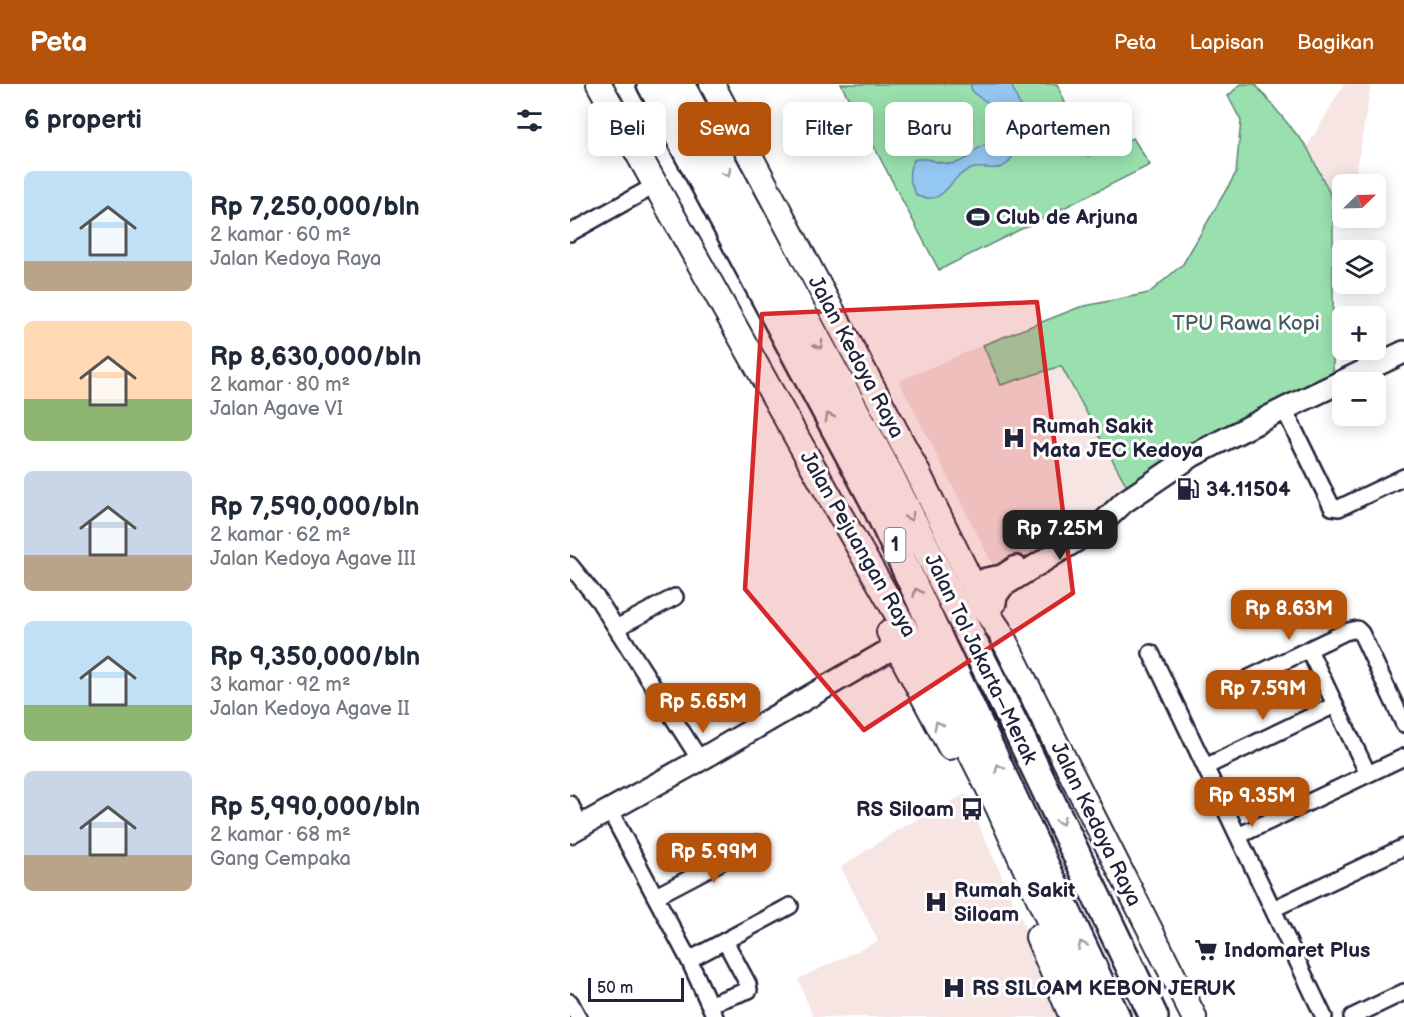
<!DOCTYPE html>
<html lang="id">
<head>
<meta charset="utf-8">
<style>
  :root { --surface:#fff; --page:#f2f2f3; --text:#1f2937; --muted:#747a83; --accent:#b45309 }
  body { margin:0; font-family:"Balsamiq Sans",sans-serif; background:var(--page); color:var(--text); height:100vh; display:flex; flex-direction:column; font-size:22px; white-space:nowrap }
  * { box-sizing:border-box; margin:0 }
  p { font-size:20px; color:var(--muted) }
  .icon { flex:none; width:33px; height:33px; fill:none; stroke:currentColor; stroke-width:2; stroke-linecap:round; stroke-linejoin:round }
  .map { position:relative; flex:1; overflow:hidden }
  .panel { display:flex; flex-direction:column; background:var(--surface); width:570px }
  .panel>* { flex:none }
  .banner { position:absolute; left:18px; top:18px; width:570px; height:54px; display:flex; gap:12px }
  .needle { width:39px; rotate:67deg }
  .fabs { position:absolute; left:762px; top:90px; display:grid; gap:12px }
  .fabs a { display:grid; place-items:center; width:54px; height:54px; border-radius:9px; background:var(--surface); box-shadow:0 3px 15px #0003; font-size:30px }
  .scale { position:absolute; left:18px; bottom:15px; width:96px; box-sizing:border-box; padding-left:6px; border:3px solid #22223b; border-top:0; font-size:16px; line-height:21px; white-space:nowrap; color:#22223b; -webkit-text-stroke:4px #fff; paint-order:stroke }
  .price { position:absolute; translate:-50% -51px; padding:0 14px; border-radius:12px; background:var(--accent); color:#fff; font-size:20px; line-height:39px; filter:drop-shadow(0 2px 3px #0008) }
  .price::after { content:''; position:absolute; left:50%; top:36px; width:18px; height:14px; margin-left:-9px; background:inherit; clip-path:polygon(0 0,100% 0,50% 100%) }
  .price.on { background:#222; color:#fff }
  ul { padding:0; list-style:none }
  li { display:flex; align-items:center; gap:18px; height:150px; padding:0 24px }
  li span { display:grid; place-items:center; flex:none; width:168px; height:120px; border-radius:9px; color:#555 }
  li>.icon { margin-inline-start:auto }
  span .icon { width:72px; height:72px; fill:#fffc; stroke-width:1 }
  li b { font-size:26px }
  h2 { display:flex; justify-content:space-between; align-items:center; height:72px; padding:0 24px; font-size:26px }
  .tag { padding:0 21px; border-radius:9px; background:var(--surface); box-shadow:0 3px 15px #0003; font-size:21px; line-height:54px }
  .tag.on { background:var(--accent); color:#fff }
  header { display:flex; align-items:center; gap:36px; box-sizing:border-box; height:84px; padding:0 30px; background:var(--accent); color:#fff }
  header strong { font-size:28px }
  nav { display:flex; gap:33px; margin-inline-start:auto; font-size:21px }
  main { display:flex; flex:1; min-height:0 }
  .map>svg:first-child { display:block }
  .built { fill:#f6e5e3 }
  .green { fill:#99e0ae; stroke:#5e8174; stroke-width:1.5 }
  .water { fill:#94c7f1; stroke:#6685a8; stroke-width:1.5 }
  .lines { fill:none; stroke-linecap:round; stroke-linejoin:round }
  .street-casing { stroke:#22223b; stroke-width:20 }
  .secondary-casing { stroke:#22223b; stroke-width:26 }
  .primary-casing { stroke:#22223b; stroke-width:28 }
  .highway-casing { stroke:#22223b; stroke-width:32 }
  .street { stroke:#fff; stroke-width:15 }
  .secondary { stroke:#fff; stroke-width:21 }
  .primary { stroke:#fff; stroke-width:24 }
  .highway { stroke:#fff; stroke-width:27 }
  .oneway { stroke:#9c9ca7 }
  .marked { fill:#d62828; fill-opacity:0.2; stroke:#d62828; stroke-width:4.5; stroke-linejoin:round }
  .labels { text-anchor:middle; dominant-baseline:central; stroke-width:6; stroke-linejoin:round; paint-order:stroke }
  .shield { fill:#fff; stroke:#646476; stroke-width:1.5 }
  .shield-label { font-size:20px; font-weight:bold; fill:#22223b }
  .poi-label { font-size:21px; font-weight:bold; fill:#22223b; stroke:#fff; text-anchor:start }
  .park-label { font-size:21px; fill:#465b5e; stroke:#fff }
  .street-label { font-size:21px; fill:#22223b; stroke:#fff }
</style>
</head>
<body>
<header>
<strong>Peta</strong>
<nav><a>Peta</a><a>Lapisan</a><a>Bagikan</a></nav>
</header>
<main>
<section class="panel">
<h2>6 properti<svg class="icon" aria-label="filters" viewBox="0 0 24 24"><path d="M4 7h16M4 17h16"/><circle cx="9" cy="7" r="2"/><circle cx="15" cy="17" r="2"/></svg></h2>
<ul>
<li><span style="background:linear-gradient(#bfe0f5 75%,#b9a48a 0)"><svg class="icon" aria-label="home" viewBox="0 0 24 24"><path d="M3 11l9-7 9 7M6 9v11h12V9"/></svg></span><div><b>Rp 7,250,000/bln</b><p>2 kamar · 60 m²</p><p>Jalan Kedoya Raya</p></div></li>
<li><span style="background:linear-gradient(#ffd9b3 65%,#8fb573 0)"><svg class="icon" aria-label="home" viewBox="0 0 24 24"><path d="M3 11l9-7 9 7M6 9v11h12V9"/></svg></span><div><b>Rp 8,630,000/bln</b><p>2 kamar · 80 m²</p><p>Jalan Agave VI</p></div></li>
<li><span style="background:linear-gradient(#c9d6e8 70%,#b9a48a 0)"><svg class="icon" aria-label="home" viewBox="0 0 24 24"><path d="M3 11l9-7 9 7M6 9v11h12V9"/></svg></span><div><b>Rp 7,590,000/bln</b><p>2 kamar · 62 m²</p><p>Jalan Kedoya Agave III</p></div></li>
<li><span style="background:linear-gradient(#bfe0f5 70%,#8fb573 0)"><svg class="icon" aria-label="home" viewBox="0 0 24 24"><path d="M3 11l9-7 9 7M6 9v11h12V9"/></svg></span><div><b>Rp 9,350,000/bln</b><p>3 kamar · 92 m²</p><p>Jalan Kedoya Agave II</p></div></li>
<li><span style="background:linear-gradient(#c9d6e8 70%,#b9a48a 0)"><svg class="icon" aria-label="home" viewBox="0 0 24 24"><path d="M3 11l9-7 9 7M6 9v11h12V9"/></svg></span><div><b>Rp 5,990,000/bln</b><p>2 kamar · 68 m²</p><p>Gang Cempaka</p></div></li>
</ul>
</section>
<div class="map">
<svg width="834" height="933" viewBox="0 0 834 933">
  <rect width="100%" height="100%" fill="#fff"/>
  <filter id="ink" filterUnits="userSpaceOnUse"><feTurbulence type="fractalNoise" baseFrequency=".0167" numOctaves="2"/><feDisplacementMap in="SourceGraphic" scale="12" xChannelSelector="R" yChannelSelector="G"/><feConvolveMatrix kernelMatrix="1 2 1 2 8 2 1 2 1" color-interpolation-filters="sRGB"/></filter>
  <g filter="url(#ink)">
    <path class="built" d="M774 0H801L784 100H772V114L763 116 737 63Z
      M413 261 431 301 491 282 559 406 430 495 329 297Z
      M395 710 484 908 493 933H243L228 895 308 857 271 783 326 747Z"/>
    <path class="green" d="M271 0H487L518 72 563 54 580 81 369 186Z
      M671 0H685L737 63 763 116V291L559 406 491 282 431 301 413 261 510 223 579 209 613 180 666 89 671 37 658 12Z"/>
    <path class="water" d="M401 0H441L450 22V31L445 36H433C428 31 424 25 420 20 412 13 401 13 401 0Z
      M423 59 434 63 442 73C433 92 416 80 401 85 377 92 378 123 347 112 340 100 336 89 344 76 359 71 370 83 386 79 402 75 404 61 423 59Z"/>
    <g class="lines">
      <g class="street-casing">
        <path id="street" d="M0 149 86 101
          M714 325 762 423 769 424 834 393
          M0 481 29 517 130 676
          M46 544 105 513
          M739 566 798 690
          M581 569 754 933
          M677 595 775 548 787 545 791 549 834 640
          M635 683 765 621
          M0 720 11 742
          M40 727 119 876 145 933
          M668 752 834 673
          M86 812 187 759
          M703 825 834 763
          M119 876 220 822
          M0 918 8 933
          M140 920 179 906 178 900 155 857
          M782 933 834 908"/>
      </g>
      <g class="secondary-casing">
        <path id="secondary" d="M416 495 432 492 446 483
          M425 519 426 512 433 502 528 443 554 418 622 372 714 325 834 268
          M0 748 130 676 340 554"/>
      </g>
      <g class="primary-casing">
        <path id="primary" d="M29 0 269 429 355 579 428 723 522 933
          M142 0 347 387 414 524 429 546 624 933
          M319 548 380 663
          M468 853 502 933"/>
      </g>
      <g class="highway-casing">
        <path id="highway" d="M81 0 304 417 546 933
          M110 0 320 392 447 646 584 933"/>
      </g>
      <use href="#street" class="street"/>
      <use href="#secondary" class="secondary"/>
      <use href="#primary" class="primary"/>
      <use href="#highway" class="highway"/>
    </g>
    <defs><path id="oneway-chevron" d="M-2-3.5L2.5 0L-2 3.5" fill="none" stroke-width="1.6" stroke-linecap="round" stroke-linejoin="round" transform="scale(1.5)"/></defs>
    <g class="oneway">
      <use href="#oneway-chevron" transform="translate(157 89) rotate(62)"/>
      <use href="#oneway-chevron" transform="translate(249 261) rotate(62)"/>
      <use href="#oneway-chevron" transform="translate(259 333) rotate(-118)"/>
      <use href="#oneway-chevron" transform="translate(340 433) rotate(63)"/>
      <use href="#oneway-chevron" transform="translate(347 508) rotate(-115)"/>
      <use href="#oneway-chevron" transform="translate(368 641) rotate(-117)"/>
      <use href="#oneway-chevron" transform="translate(429 684) rotate(-115)"/>
      <use href="#oneway-chevron" transform="translate(491 737) rotate(65)"/>
      <use href="#oneway-chevron" transform="translate(512 861) rotate(-115)"/>
    </g>
  </g>
  <path class="marked" d="M467 218 503 509 294 646 175 505 192 230Z"/>
  <defs>
    <g id="stadium-bare" transform="scale(1.8)"><path d="M0-5a6.5 5 0 1 0 0 10a6.5 5 0 1 0 0-10ZM-3.5-1.8h7v3.6h-7Z" fill="#22223b" stroke="#fff" stroke-width="2.5" paint-order="stroke"/></g>
    <g id="hospital-bare" transform="scale(1.8)"><path d="M-5-5h3v3.5h4V-5h3V5h-3V1.5h-4V5h-3Z" fill="#22223b" stroke="#fff" stroke-width="2.5" paint-order="stroke"/></g>
    <g id="fuel-bare" transform="scale(1.8)"><path d="M-5.5-6h7V0h2V4h1.3V-2.5L3-4.5l.8-.8L6-3V5H2.5V1h-1V6h-7ZM-4.2-4.7v3.2H.2V-4.7Z" fill="#22223b" stroke="#fff" stroke-width="2.5" paint-order="stroke"/></g>
    <g id="bus-bare" transform="scale(1.8)"><path d="M-5-6H5V4H4V6H2V4H-2V6H-4V4H-5ZM-3.5-4V0h7V-4ZM-3.5 1.2v1.5H-2V1.2ZM2 1.2v1.5H3.5V1.2Z" fill="#22223b" stroke="#fff" stroke-width="2.5" paint-order="stroke"/></g>
    <g id="supermarket-bare" transform="scale(1.8)"><path d="M-6-5.5h2.5l.6 2H6L4.5 2H-2.5L-4.4-4H-6ZM-1.5 3.2a1.3 1.3 0 1 0 .1 0ZM3 3.2a1.3 1.3 0 1 0 .1 0Z" fill="#22223b" stroke="#fff" stroke-width="2.5" paint-order="stroke"/></g>
  </defs>
  <g fill-rule="evenodd">
    <use href="#stadium-bare" x="408" y="133"/>
    <use href="#hospital-bare" x="444" y="354"/>
    <use href="#fuel-bare" x="618" y="405"/>
    <use href="#bus-bare" x="402" y="725"/>
    <use href="#hospital-bare" x="366" y="818"/>
    <use href="#supermarket-bare" x="636" y="866"/>
    <use href="#hospital-bare" x="384" y="904"/>
  </g>
  <g class="labels">
    <rect class="shield" x="314.5" y="444" width="21" height="34" rx="4.5"/>
    <g class="shield-label">
      <text x="325" y="461">1</text>
    </g>
    <g class="poi-label">
      <text x="426" y="133">Club de Arjuna</text>
      <text x="462" y="342">Rumah Sakit<tspan x="462" dy="24">Mata JEC Kedoya</tspan></text>
      <text x="636" y="405">34.11504</text>
      <text x="384" y="725" text-anchor="end">RS Siloam</text>
      <text x="384" y="806">Rumah Sakit<tspan x="384" dy="24">Siloam</tspan></text>
      <text x="654" y="866">Indomaret Plus</text>
      <text x="402" y="904">RS SILOAM KEBON JERUK</text>
    </g>
    <g class="park-label">
      <text x="676" y="239">TPU Rawa Kopi</text>
    </g>
    <g class="street-label">
      <text transform="translate(286 273) rotate(62)">Jalan Kedoya Raya</text>
      <text transform="translate(288 460) rotate(60)">Jalan Pejuangan Raya</text>
      <text transform="translate(411 575) rotate(64)">Jalan Tol Jakarta–Merak</text>
      <text transform="translate(526 740) rotate(64)">Jalan Kedoya Raya</text>
    </g>
  </g>
</svg>
<div class="fabs">
<a><svg class="needle" viewBox="-14 -14 28 28"><path d="M0-13l5 13h-10z" fill="#e53935"/><path d="M0 13l5-13h-10z" fill="#747a83"/></svg></a>
<a><svg class="icon" aria-label="layers" viewBox="0 0 24 24"><path d="M12 4l9 5-9 5-9-5zM3 14l9 5 9-5"/></svg></a>
<a>+</a>
<a>−</a>
</div>
<div class="scale">50 m</div>
<b class="price on" style="left:490px;top:477px">Rp 7.25M</b>
<b class="price" style="left:719px;top:557px">Rp 8.63M</b>
<b class="price" style="left:693px;top:637px">Rp 7.59M</b>
<b class="price" style="left:133px;top:650px">Rp 5.65M</b>
<b class="price" style="left:682px;top:744px">Rp 9.35M</b>
<b class="price" style="left:144px;top:800px">Rp 5.99M</b>
<div class="banner">
<a class="tag">Beli</a>
<a class="tag on">Sewa</a>
<a class="tag">Filter</a>
<a class="tag">Baru</a>
<a class="tag">Apartemen</a>
</div>
</div>
</main>
</body>
</html>
